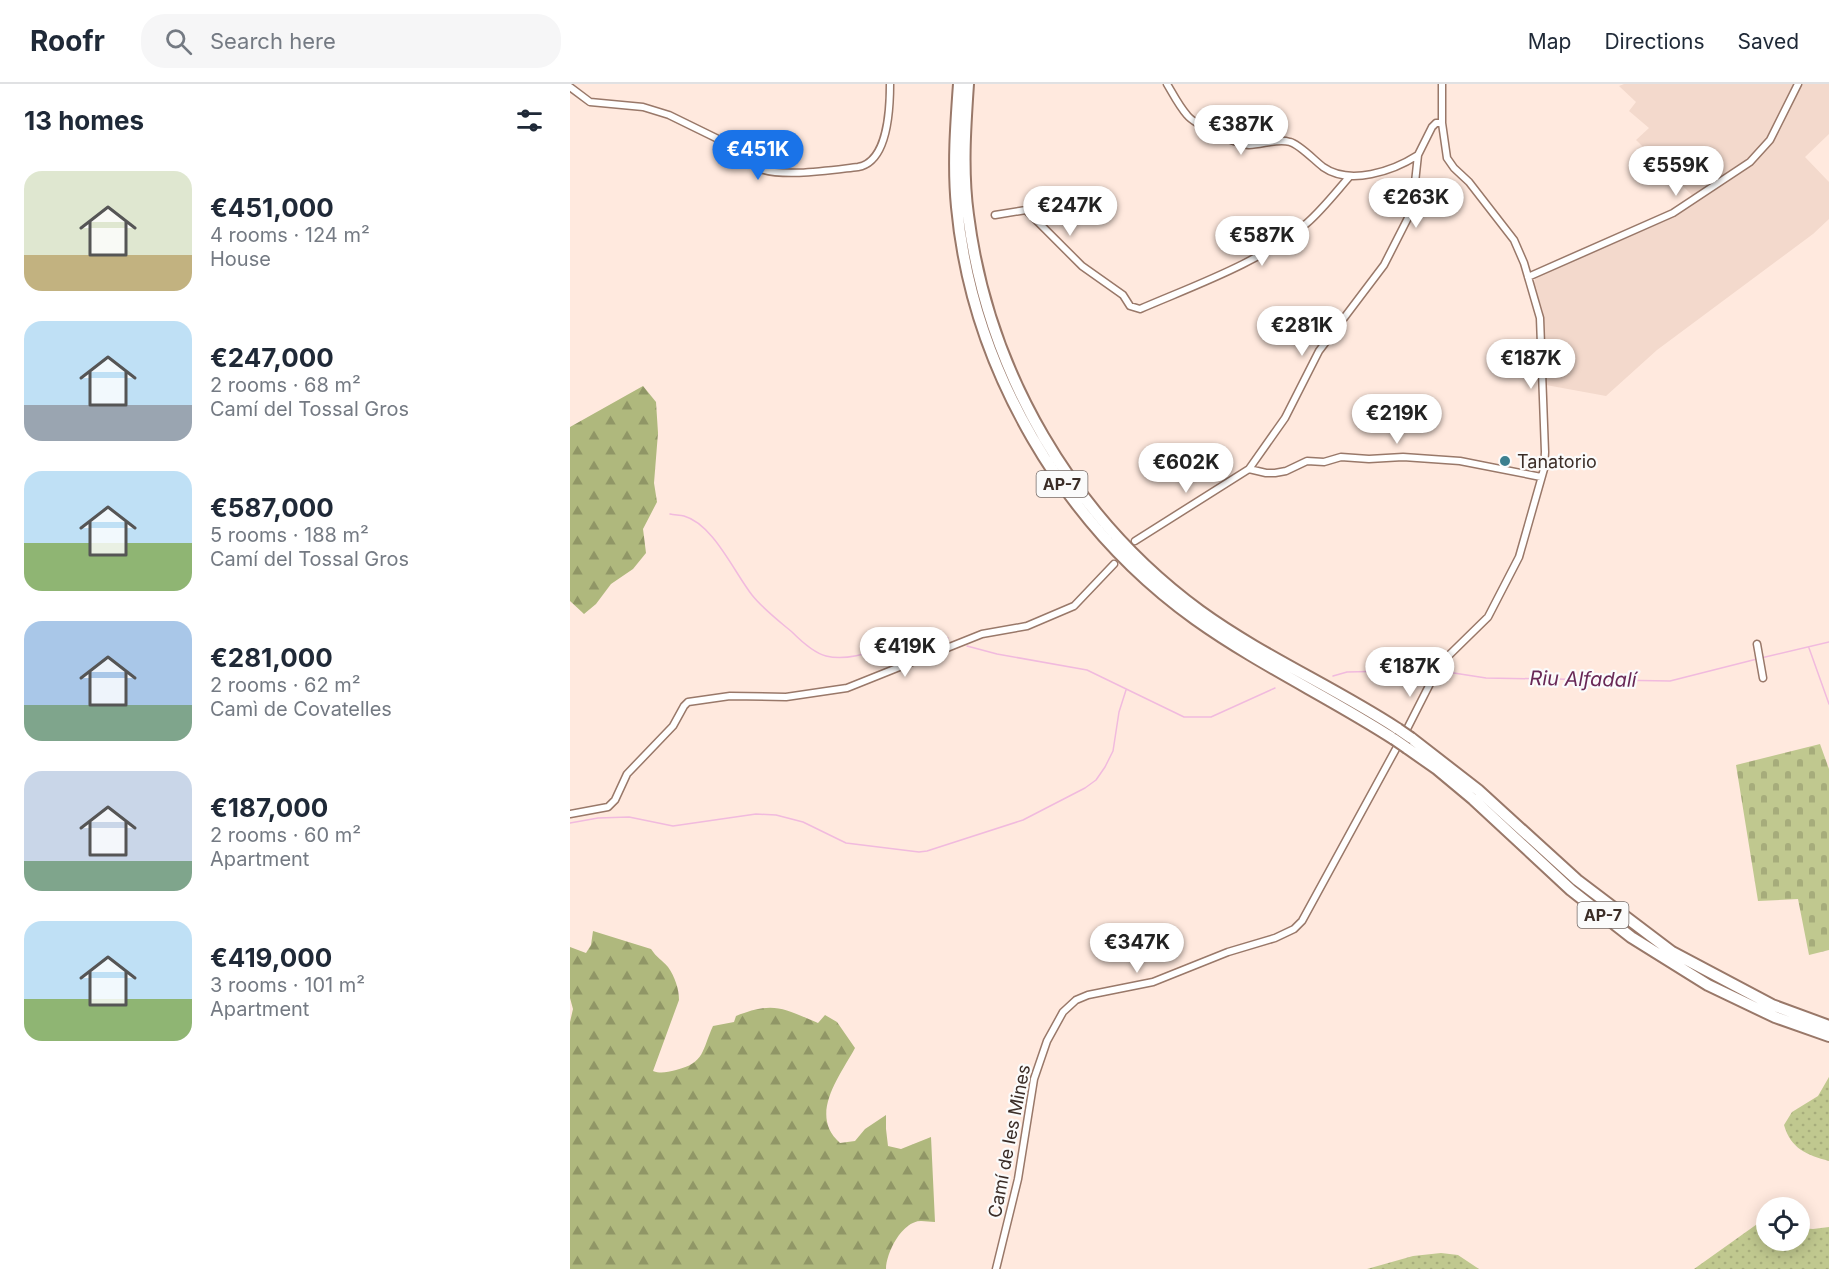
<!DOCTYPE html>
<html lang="en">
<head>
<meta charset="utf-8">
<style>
  :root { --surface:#fff; --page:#f6f6f7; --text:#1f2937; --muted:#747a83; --line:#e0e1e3; --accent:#1a73e8 }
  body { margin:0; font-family:Inter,sans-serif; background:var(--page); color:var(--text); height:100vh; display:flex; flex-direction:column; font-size:22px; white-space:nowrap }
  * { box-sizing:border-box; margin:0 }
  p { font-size:20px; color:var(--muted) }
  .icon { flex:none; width:33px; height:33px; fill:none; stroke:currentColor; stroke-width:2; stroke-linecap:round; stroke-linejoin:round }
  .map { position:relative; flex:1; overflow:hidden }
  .details { display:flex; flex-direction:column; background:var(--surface); width:570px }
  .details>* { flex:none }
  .tools { position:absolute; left:1186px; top:1113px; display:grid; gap:12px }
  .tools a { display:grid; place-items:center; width:54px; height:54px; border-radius:50%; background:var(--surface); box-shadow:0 3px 15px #0003; font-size:30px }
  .price { position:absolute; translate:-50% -51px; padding:0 14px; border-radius:21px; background:#fff; color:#222; font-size:20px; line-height:39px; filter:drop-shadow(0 2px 3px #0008) }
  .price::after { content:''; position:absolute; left:50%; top:36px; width:18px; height:14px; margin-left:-9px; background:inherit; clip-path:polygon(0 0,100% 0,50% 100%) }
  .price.active { background:var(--accent); color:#fff }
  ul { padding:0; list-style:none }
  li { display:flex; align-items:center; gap:18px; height:150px; padding:0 24px }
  li span { display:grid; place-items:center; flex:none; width:168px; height:120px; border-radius:18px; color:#555 }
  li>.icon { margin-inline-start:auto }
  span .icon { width:72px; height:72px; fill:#fffc; stroke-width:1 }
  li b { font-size:26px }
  h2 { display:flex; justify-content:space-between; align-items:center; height:72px; padding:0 24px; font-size:26px }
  header { display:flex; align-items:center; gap:36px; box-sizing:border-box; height:84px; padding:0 30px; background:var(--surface); border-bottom:2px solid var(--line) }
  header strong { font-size:28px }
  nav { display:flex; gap:33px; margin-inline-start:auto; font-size:21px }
  .search { width:420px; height:54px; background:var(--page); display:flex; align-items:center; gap:15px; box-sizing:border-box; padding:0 21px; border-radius:24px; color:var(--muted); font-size:22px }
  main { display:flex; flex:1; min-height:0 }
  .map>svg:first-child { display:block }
  .built { fill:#f3d9cc }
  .grass { fill:url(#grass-dots) }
  .forest { fill:url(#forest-firs) }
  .cemetery { fill:url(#cemetery-stones) }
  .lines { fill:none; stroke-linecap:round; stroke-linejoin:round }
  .stream { stroke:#f1bade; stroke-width:1.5 }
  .street-casing { stroke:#997869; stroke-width:9 }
  .highway-casing { stroke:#997869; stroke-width:14 }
  .street { stroke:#fff; stroke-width:6 }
  .highway { stroke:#fff; stroke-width:10 }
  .highway-bridge-casing { stroke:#997869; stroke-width:14; stroke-linecap:butt }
  .highway-bridge { stroke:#fff; stroke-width:10 }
  .poi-dot { fill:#3c7f8f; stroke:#fbfbfb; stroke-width:2 }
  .labels { text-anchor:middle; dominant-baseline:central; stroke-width:4.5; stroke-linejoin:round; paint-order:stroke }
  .shield { fill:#fbfbfb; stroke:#756b67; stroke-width:1.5 }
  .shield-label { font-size:16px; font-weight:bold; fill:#3b2d27 }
  .poi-label { font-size:18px; fill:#3b2d27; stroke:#fbfbfb; text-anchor:start }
  .street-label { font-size:18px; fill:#3b2d27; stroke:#fbfbfb }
  .water-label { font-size:20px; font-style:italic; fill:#682856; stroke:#fbfbfb }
</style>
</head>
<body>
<header>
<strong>Roofr</strong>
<div class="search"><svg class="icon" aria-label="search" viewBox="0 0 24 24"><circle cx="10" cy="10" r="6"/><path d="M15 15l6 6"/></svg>Search here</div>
<nav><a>Map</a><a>Directions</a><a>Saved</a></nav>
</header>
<main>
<section class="details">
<h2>13 homes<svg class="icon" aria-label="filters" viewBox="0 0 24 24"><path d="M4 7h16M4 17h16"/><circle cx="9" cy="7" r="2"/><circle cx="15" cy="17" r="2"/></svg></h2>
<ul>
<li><span style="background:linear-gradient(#dfe7d0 70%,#c2b280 0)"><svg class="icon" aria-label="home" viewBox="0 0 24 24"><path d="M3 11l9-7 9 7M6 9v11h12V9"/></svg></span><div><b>€451,000</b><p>4 rooms · 124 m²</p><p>House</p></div></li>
<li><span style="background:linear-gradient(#bfe0f5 70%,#9aa5b1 0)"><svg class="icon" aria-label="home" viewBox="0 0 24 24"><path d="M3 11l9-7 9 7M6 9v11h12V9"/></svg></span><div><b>€247,000</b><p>2 rooms · 68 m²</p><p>Camí del Tossal Gros</p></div></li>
<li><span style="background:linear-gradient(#bfe0f5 60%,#8fb573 0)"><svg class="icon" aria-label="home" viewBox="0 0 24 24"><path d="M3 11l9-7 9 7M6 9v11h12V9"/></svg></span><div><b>€587,000</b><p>5 rooms · 188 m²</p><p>Camí del Tossal Gros</p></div></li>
<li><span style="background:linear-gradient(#a9c7e8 70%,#7fa58c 0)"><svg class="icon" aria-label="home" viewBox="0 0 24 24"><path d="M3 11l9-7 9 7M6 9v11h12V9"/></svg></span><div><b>€281,000</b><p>2 rooms · 62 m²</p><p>Camì de Covatelles</p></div></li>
<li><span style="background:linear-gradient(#c9d6e8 75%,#7fa58c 0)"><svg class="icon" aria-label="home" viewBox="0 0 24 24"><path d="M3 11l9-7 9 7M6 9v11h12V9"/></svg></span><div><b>€187,000</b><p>2 rooms · 60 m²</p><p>Apartment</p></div></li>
<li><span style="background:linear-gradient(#bfe0f5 65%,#8fb573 0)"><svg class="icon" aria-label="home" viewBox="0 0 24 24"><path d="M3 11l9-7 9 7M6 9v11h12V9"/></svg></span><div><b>€419,000</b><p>3 rooms · 101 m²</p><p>Apartment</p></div></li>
</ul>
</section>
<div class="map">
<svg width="1259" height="1185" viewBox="0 0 1259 1185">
  <defs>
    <pattern id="grass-dots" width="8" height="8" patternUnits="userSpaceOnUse" patternTransform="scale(1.5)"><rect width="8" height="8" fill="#c0c88f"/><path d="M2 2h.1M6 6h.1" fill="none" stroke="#a6ac7b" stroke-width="1.8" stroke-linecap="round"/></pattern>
    <pattern id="forest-firs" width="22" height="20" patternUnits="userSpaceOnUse" patternTransform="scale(1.5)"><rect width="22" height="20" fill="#afb87d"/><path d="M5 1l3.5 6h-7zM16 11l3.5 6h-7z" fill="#909666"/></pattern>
    <pattern id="cemetery-stones" width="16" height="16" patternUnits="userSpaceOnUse" patternTransform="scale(1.5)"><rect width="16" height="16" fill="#c0c88f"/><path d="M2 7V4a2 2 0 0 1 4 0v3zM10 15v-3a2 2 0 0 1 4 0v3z" fill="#a6ac7b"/></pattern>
  </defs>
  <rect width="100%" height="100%" fill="#ffe9de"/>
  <path class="built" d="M1054 0H1259V50L1235 73 1259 98V135L1243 150 1087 266 1036 312 976 301 973 227 964 200 965 194 1102 134 1128 117 1066 56 1079 44 1059 27 1066 18 1049 2Z"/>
  <path class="grass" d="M1259 993V1077C1237 1071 1221 1065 1214 1041L1222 1028 1248 1012Z
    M1190 1138 1197 1139V1156H1230V1144L1243 1145 1259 1143V1185H1124Z
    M871 1169 888 1171 909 1185H797L843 1172Z"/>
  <path class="forest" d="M73 302 86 318 88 349 84 399 87 418 73 445 76 469 63 485 41 500 26 520 14 530 0 517V343Z
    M23 847 81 865C87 874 92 876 98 883 105 893 109 905 109 916L83 987C91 990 97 988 106 986 135 979 132 966 143 942L164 938 166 932C204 917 212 924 248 939L255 931 267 938 285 964C270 992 238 1031 270 1059L285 1057 295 1045 316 1031V1045L318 1062 331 1065 361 1053 365 1138C360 1138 356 1137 351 1137 332 1137 316 1169 316 1185H0V938L3 925 0 914V863L16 869 21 861Z"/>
  <path class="cemetery" d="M1250 660 1259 685V866L1239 871 1228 815 1188 817 1166 681Z"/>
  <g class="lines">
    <path class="stream" d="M100 430C104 431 110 431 114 432 143 440 164 488 182 511 193 525 209 537 222 548 231 557 244 569 256 572 284 579 315 561 341 555 353 552 366 553 378 554
      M397 562 427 570 517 586 614 633H641L705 604
      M1239 564 1259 620
      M1191 574 1259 558
      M871 587 916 594 1100 597 1187 575
      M763 592 777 588 863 586
      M0 739 28 734 59 733 103 742 186 730 206 731 233 738 276 759 349 768 357 767 453 736 515 704 526 696 535 683 543 667 549 628 556 606"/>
    <g class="street-casing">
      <path id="street" d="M597 0C603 10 609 22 617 31 625 41 666 60 679 61 692 61 707 54 720 58 729 60 744 76 753 83 780 102 823 87 848 71
        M0 3 20 18 73 23 99 31 146 54 188 84C211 94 261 86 288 83 318 78 320 24 320 0
        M425 131 456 126 512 182 553 211 560 222 570 225C623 202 692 178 737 139 752 126 766 108 780 92
        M958 193 1103 129 1180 78 1200 56 1228 0
        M679 385 696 389H705L716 387 737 377 754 378 771 373 799 375 833 373 890 377 971 393
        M565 457 679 385 715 334 749 267 814 181 842 126 848 71 862 43 866 39H872
        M1187 560 1193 594
        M837 645 870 580 918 533 949 473 974 385 975 368 970 234 954 179 944 156 899 98 884 84 877 74 872 39V0
        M0 730 38 723 45 716 57 690 103 642 114 622 118 618 160 612 216 613 277 604 412 550 457 542 504 522 544 480
        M426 1185 448 1095 464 995 477 957 493 928 506 916 518 911 583 898 658 868 705 854 724 845 732 837 827 663"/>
    </g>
    <g class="highway-casing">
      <path id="highway" d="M389 0C386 41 383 82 387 123 402 284 494 441 625 535 688 580 759 613 824 655
        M398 0C395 44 392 88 398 131 418 288 502 433 630 527 692 572 764 603 828 645
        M841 654 908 706 1007 796 1102 868 1202 921 1259 942
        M837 664 867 685 903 715 1001 806 1061 853 1138 901 1205 933 1259 952"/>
    </g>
    <use href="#street" class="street"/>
    <use href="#highway" class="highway"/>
    <g class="highway-bridge-casing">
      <path id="highway-bridge" d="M828 645 841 654
        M824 655 837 664"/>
    </g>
    <use href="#highway-bridge" class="highway-bridge"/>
  </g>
  <circle class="poi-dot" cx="935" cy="377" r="6"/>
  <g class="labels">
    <g class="shield">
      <rect x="466.5" y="387" width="51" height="26" rx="4.5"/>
      <rect x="1007.5" y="818" width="51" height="26" rx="4.5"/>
    </g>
    <g class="shield-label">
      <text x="492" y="400">AP-7</text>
      <text x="1033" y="831">AP-7</text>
    </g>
    <g class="poi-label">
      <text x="947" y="377">Tanatorio</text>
    </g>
    <g class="street-label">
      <text transform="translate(439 1057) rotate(-79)">Camí de les Mines</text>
    </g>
    <g class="water-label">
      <text transform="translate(1013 595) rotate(1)">Riu Alfadalí</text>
    </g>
  </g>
</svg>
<div class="tools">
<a><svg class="icon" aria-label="locate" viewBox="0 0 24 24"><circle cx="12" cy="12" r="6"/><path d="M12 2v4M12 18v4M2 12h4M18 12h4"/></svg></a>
</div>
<b class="price" style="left:671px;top:72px">€387K</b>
<b class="price active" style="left:188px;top:97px">€451K</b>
<b class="price" style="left:1106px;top:113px">€559K</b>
<b class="price" style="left:846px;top:145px">€263K</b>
<b class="price" style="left:500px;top:153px">€247K</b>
<b class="price" style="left:692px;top:183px">€587K</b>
<b class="price" style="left:732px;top:273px">€281K</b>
<b class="price" style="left:961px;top:306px">€187K</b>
<b class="price" style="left:827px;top:361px">€219K</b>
<b class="price" style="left:616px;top:410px">€602K</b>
<b class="price" style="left:335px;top:594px">€419K</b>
<b class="price" style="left:840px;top:614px">€187K</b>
<b class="price" style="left:567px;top:890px">€347K</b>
</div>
</main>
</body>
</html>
